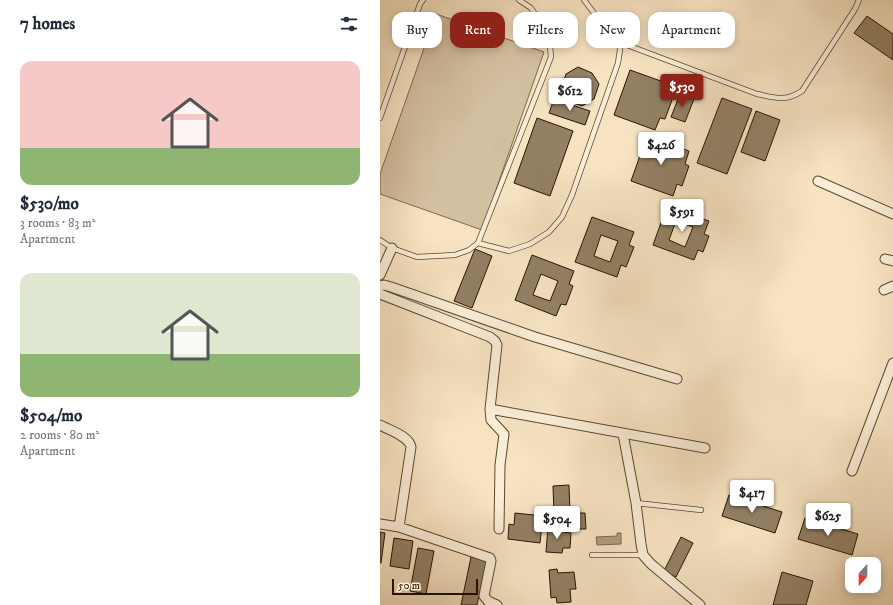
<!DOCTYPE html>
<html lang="en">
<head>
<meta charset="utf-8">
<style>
  :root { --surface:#fff; --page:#f2f2f3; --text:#1f2937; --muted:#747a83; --accent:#8f2418 }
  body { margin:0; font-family:"IM FELL DW Pica",serif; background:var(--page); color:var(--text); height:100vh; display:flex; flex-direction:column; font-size:15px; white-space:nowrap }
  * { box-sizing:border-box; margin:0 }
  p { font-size:13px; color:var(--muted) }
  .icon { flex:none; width:22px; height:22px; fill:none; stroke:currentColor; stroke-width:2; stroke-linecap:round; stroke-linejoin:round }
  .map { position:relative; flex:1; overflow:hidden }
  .drawer { display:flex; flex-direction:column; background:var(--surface); width:380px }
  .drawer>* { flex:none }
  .guide { position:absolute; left:12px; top:12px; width:380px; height:36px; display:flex; gap:8px }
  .needle { width:26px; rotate:201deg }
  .fabs { position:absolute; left:465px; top:557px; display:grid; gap:8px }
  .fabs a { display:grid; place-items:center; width:36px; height:36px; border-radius:8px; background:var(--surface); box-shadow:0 2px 10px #0003; font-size:20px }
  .scale { position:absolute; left:12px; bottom:10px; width:86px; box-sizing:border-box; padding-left:4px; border:2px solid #261500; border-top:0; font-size:11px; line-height:14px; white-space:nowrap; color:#261500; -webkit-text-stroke:3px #faedd7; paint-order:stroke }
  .price { position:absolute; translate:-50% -34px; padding:0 9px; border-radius:4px; background:#fff; color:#222; font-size:13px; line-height:26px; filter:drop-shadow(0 1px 2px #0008) }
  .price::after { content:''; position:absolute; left:50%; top:24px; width:12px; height:9px; margin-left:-6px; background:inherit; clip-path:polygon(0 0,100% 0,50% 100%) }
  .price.on { background:var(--accent); color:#fff }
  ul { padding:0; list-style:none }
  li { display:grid; align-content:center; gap:8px; height:212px; padding:0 20px }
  li span { display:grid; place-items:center; height:124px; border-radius:12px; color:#555 }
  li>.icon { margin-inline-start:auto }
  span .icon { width:72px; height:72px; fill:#fffc; stroke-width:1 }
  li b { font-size:17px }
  h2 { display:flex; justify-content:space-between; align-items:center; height:48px; padding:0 20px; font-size:17px }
  .tag { padding:0 14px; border-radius:12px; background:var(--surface); box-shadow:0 2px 10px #0003; font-size:14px; line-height:36px }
  .tag.on { background:var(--accent); color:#fff }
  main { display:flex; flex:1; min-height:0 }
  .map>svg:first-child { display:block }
  .green { fill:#d3c0a1; stroke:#7c6a50 }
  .water { fill:#b09d80; stroke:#79674d }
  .building { fill:#938065; stroke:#261500; fill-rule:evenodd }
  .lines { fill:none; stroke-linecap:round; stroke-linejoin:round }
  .lane-casing { stroke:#5a4830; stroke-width:6 }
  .street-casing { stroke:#5a4830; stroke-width:11 }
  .lane { stroke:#faedd7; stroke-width:4.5 }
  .street { stroke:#faedd7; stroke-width:9 }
</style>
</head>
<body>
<main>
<section class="drawer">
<h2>7 homes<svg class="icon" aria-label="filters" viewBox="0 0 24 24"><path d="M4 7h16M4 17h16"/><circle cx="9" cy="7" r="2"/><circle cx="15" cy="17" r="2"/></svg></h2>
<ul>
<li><span style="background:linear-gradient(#f6c9c9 70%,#8fb573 0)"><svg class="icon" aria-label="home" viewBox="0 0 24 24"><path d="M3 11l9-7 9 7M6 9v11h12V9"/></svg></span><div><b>$530/mo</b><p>3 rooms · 83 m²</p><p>Apartment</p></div></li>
<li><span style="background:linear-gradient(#dfe7d0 65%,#8fb573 0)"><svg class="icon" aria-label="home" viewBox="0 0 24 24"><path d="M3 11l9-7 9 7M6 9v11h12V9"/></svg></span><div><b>$504/mo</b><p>2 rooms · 80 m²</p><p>Apartment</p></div></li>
</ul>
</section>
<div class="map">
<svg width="513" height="605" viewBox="0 0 513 605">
  <rect width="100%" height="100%" fill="#f7e3c2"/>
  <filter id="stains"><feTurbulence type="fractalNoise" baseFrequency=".005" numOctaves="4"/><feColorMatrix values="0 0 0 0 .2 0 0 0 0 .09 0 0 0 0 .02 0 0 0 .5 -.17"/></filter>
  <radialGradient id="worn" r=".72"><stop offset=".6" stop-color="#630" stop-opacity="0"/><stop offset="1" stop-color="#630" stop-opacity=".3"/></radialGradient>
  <path class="green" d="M56 14 164 52 102 230 0 194V174Z"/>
  <path class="water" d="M237 533H241V544L217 545 216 537 237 536Z"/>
  <path class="building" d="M487 16 513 34V60L474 33Z
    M198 67 212 73 219 84 214 99 202 106 188 101 181 88 186 74Z
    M250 70 292 85 287 98 292 100 285 119 280 118 275 130 234 115Z
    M300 94 314 99 305 122 291 117Z
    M342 98 372 109 347 174 317 163Z
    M174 99 210 111 205 125 169 113Z
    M376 111 400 120 385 161 361 152Z
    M157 118 193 131 170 196 134 183Z
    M267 136 309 151 305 164 309 166 302 186 297 184 293 196 251 181Z
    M287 206 329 221 324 234 329 236 323 252 318 250 314 260 273 245ZM296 221 313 227 305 247 289 240Z
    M212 217 254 232 249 245 254 247 246 267 241 265 237 277 195 262ZM221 235 238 241 230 262 214 256Z
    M95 249 112 256 92 308 74 301Z
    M152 255 194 271 189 284 193 286 186 305 181 304 176 316 135 300ZM161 274 178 281 170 301 153 295Z
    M189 485 190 512 174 513 173 486Z
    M349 495 402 512 395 533 342 516Z
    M135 513 163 516 160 543 128 539 129 524 134 525Z
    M195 513H205L206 529H195Z
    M425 518 478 534 472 555 418 539Z
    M168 526 175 527V530H183V532L191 533 190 548H183L182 553 166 552Z
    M0 532 5 533 1 563H0Z
    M301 537 313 543 296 577 284 571Z
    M14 538 33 541 29 569 10 566Z
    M38 548 54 551 46 594 30 591Z
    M91 557 107 560 97 605H81Z
    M177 569 178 573 194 572 196 589H190L191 602 177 603 176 597 171 598 169 570Z
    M402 572 433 581 426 605H393Z"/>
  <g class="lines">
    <g class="lane-casing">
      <path id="lane" d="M239 42 377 94C396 98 405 102 422 91L475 9 479 0
        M0 118 40 4 43 0
        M0 240 12 248 37 257 75 255 89 250 98 243 129 251 150 244 169 232 182 217 192 195 238 63 240 50 239 42 226 29 204 0
        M98 243 171 57 169 36 151 8 139 0
        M256 503 321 510
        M212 555H263"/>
    </g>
    <g class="street-casing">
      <path id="street" d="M438 181 513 214
        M505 259 513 261
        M0 275 12 248
        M0 286 4 285 11 287 155 337 297 379
        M504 290 513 286
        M0 294 110 337 115 341 117 345 110 409 111 420 124 434 120 465 119 529
        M110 409 325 448
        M0 425C9 430 29 436 31 447L19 527
        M243 434 256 503 261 544 263 555 271 564 320 605
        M472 471 513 363
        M0 524 19 527 110 558 111 561 104 596 108 601 117 605"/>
    </g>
    <use href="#lane" class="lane"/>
    <use href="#street" class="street"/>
  </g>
  <rect width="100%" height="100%" filter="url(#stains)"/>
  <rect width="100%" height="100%" fill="url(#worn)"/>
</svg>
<div class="fabs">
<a><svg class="needle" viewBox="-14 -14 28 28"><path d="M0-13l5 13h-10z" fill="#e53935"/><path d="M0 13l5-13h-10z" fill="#747a83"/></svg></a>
</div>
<div class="scale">50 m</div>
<b class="price on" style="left:302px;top:108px">$530</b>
<b class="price" style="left:190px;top:112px">$612</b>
<b class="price" style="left:281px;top:166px">$426</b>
<b class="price" style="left:302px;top:233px">$591</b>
<b class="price" style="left:372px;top:514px">$417</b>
<b class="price" style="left:448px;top:537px">$625</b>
<b class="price" style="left:177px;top:540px">$504</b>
<div class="guide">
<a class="tag">Buy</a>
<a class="tag on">Rent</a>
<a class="tag">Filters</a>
<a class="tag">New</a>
<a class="tag">Apartment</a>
</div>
</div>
</main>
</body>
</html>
